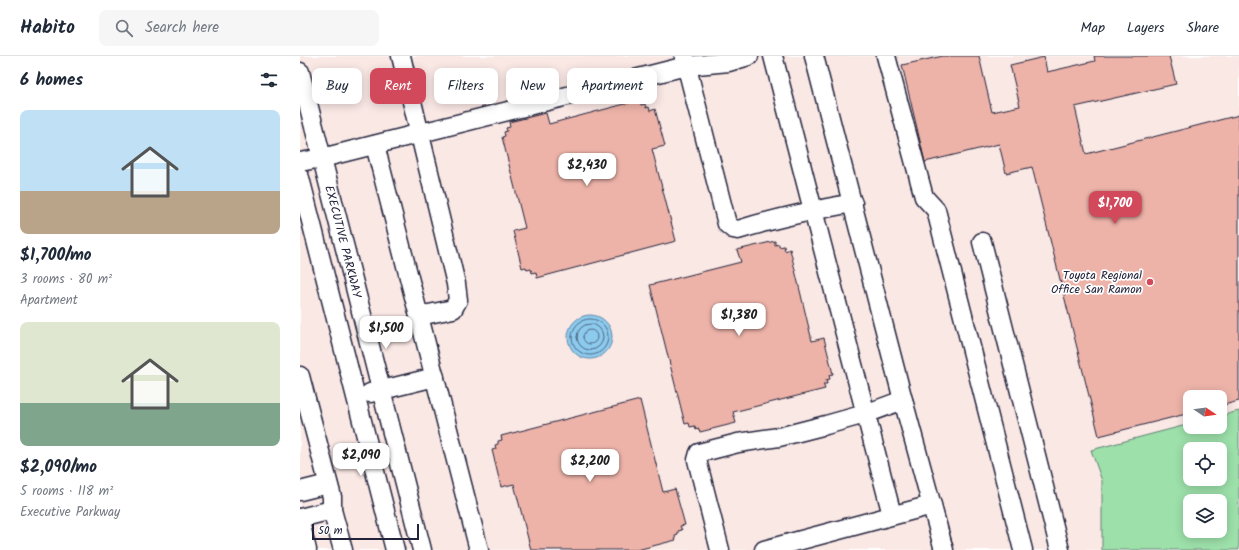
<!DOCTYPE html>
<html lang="en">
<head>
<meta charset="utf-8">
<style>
  :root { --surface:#fff; --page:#f6f6f7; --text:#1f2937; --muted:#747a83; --line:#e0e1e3; --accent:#d1495b }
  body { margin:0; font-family:Kalam,sans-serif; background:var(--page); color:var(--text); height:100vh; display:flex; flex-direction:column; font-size:15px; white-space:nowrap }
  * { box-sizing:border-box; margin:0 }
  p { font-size:13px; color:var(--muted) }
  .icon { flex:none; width:22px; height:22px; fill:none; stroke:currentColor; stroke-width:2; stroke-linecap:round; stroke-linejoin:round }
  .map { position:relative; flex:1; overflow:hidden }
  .side { display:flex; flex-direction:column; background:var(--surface); width:300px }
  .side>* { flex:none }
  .hud { position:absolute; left:12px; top:12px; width:380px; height:36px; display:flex; gap:8px }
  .needle { width:26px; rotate:103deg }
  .controls { position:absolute; left:883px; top:334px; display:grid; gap:8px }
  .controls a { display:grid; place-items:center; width:44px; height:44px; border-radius:8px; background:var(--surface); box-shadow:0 2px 10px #0003; font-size:20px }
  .scale { position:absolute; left:12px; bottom:10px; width:107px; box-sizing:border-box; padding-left:4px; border:2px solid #22223b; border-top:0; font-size:11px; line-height:14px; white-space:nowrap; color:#22223b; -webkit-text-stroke:3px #fff; paint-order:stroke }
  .price { position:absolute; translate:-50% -34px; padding:0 9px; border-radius:8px; background:#fff; color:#222; font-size:13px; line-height:26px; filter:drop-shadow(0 1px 2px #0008) }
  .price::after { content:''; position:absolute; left:50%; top:24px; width:12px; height:9px; margin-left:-6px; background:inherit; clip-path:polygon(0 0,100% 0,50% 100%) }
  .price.current { background:var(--accent); color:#fff }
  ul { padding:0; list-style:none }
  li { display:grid; align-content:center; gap:8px; height:212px; padding:0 20px }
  li span { display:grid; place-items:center; height:124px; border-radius:8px; color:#555 }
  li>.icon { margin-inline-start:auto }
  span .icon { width:72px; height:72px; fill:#fffc; stroke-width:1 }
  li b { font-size:17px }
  h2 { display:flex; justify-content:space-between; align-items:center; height:48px; padding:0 20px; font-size:17px }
  .chip { padding:0 14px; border-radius:8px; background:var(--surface); box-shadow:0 2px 10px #0003; font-size:14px; line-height:36px }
  .chip.current { background:var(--accent); color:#fff }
  header { display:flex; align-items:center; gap:24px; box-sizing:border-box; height:56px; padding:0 20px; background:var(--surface); border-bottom:1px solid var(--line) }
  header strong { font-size:19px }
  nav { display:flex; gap:22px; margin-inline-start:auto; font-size:14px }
  .search { width:280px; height:36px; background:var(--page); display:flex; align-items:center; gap:10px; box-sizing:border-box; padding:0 14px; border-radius:8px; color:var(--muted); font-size:15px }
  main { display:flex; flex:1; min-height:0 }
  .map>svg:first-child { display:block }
  .built { fill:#fae8e5; fill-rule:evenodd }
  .green { fill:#9de0aa; stroke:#608172; fill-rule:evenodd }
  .water { fill:#8dcbee; stroke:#6287a6 }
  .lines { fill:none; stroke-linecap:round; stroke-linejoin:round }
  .shore { stroke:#4d6683; stroke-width:1 }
  .building { fill:#edb3a9; stroke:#22223b }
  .minor-casing { stroke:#22223b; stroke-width:21 }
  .minor { stroke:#fff; stroke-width:18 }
  .poi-dot { fill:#d1495b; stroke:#fff; stroke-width:1.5 }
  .labels { text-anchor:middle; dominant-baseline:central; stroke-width:3.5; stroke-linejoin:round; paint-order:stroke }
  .street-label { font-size:12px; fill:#22223b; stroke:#fff }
  .poi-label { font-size:12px; fill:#22223b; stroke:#fff; text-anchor:end }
</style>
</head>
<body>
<header>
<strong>Habito</strong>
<div class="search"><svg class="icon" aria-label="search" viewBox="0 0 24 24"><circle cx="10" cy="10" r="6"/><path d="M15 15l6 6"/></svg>Search here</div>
<nav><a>Map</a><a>Layers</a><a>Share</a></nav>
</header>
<main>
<section class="side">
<h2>6 homes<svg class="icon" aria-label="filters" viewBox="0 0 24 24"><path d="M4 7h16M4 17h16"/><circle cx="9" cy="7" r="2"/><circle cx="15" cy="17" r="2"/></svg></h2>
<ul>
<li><span style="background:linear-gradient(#bfe0f5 65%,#b9a48a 0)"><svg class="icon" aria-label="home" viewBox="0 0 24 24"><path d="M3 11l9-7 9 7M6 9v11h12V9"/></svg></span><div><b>$1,700/mo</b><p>3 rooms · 80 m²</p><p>Apartment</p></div></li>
<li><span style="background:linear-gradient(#dfe7d0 65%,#7fa58c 0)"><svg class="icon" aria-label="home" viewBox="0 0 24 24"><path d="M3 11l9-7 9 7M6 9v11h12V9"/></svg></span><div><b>$2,090/mo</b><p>5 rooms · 118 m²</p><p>Executive Parkway</p></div></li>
</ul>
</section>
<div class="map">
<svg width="939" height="494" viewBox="0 0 939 494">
  <rect width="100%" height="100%" fill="#fff"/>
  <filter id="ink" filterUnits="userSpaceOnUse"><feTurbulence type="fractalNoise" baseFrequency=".025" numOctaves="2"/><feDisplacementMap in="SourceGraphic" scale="8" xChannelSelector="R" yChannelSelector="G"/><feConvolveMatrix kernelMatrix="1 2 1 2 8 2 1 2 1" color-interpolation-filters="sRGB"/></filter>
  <g filter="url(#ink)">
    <path class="built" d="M0 0H939V494H0ZM890 341H920V371H890ZM890 393H920V423H890ZM890 445H920V475H890Z"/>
    <path class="green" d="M939 355V494H802V425L791 394 890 368V371H920V360ZM890 393H920V423H890ZM890 445H920V475H890Z"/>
    <path class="water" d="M268 281a22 22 0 1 1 44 0a22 22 0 1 1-44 0Z"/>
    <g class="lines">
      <path class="shore" d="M272 281a18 18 0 1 1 36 0a18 18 0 1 1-36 0Z
        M277 281a13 13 0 1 1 26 0a13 13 0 1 1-26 0Z
        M283 281a7 7 0 1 1 14 0a7 7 0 1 1-14 0Z"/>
    </g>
    <path class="building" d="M643 0H679L692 56 720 50 710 9 744 1 747 16 795 5 794 0H869L876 28 775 51 786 98 939 59V345L920 350V341H890V357L799 380 732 111 706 117 699 88 625 106 602 9Z
      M340 44 341 49 345 48 346 52 349 51 350 55 355 53 365 90 352 93 376 185 237 222 236 216 232 217 231 213 227 214 226 211 222 212 213 175 225 172 202 81 205 80 204 76 207 75 206 72 210 71 209 66 246 57 249 68Z
      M475 185V189L479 188V191L484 190 485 195 490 193 512 285 524 282 533 318 529 319 530 323 526 324 527 328H523L525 333 433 356 436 367 400 376 399 373 396 374 395 370 390 371 389 367 385 368 350 229 441 206 437 194Z
      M340 344 363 436 375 433 385 469 380 470 382 474 378 475V479L375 480 376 484 337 494H231L214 428 201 431 192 394 196 393 195 389 198 388V385L202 384 201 380Z"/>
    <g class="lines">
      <g class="minor-casing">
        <g id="minor">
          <path d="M101 0 156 228 158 244 153 253 119 260"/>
          <path d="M384 0 427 168 433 173 438 174C476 162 514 154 553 147"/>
          <path d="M473 0 592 459"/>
          <path d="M514 0 603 344 644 494"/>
          <path d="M586 0 624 141 636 154 723 494"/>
          <path id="s1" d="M0 16 122 494"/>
          <path d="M75 89 179 494"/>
          <path d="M0 106 22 102 386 10 429 6 449 0"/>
          <path d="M0 122 95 494"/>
          <path d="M682 186 760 494"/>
          <path d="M0 320 32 441V454L43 494"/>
          <path d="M70 337 135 321"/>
          <path d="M0 435 28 428"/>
          <path d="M0 462 32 454"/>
          <path d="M0 466 7 494"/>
          <path d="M420 494 397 404 399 397 438 387 479 381 526 369 565 358 603 344"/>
          <path d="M464 494 632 449"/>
        </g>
      </g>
      <use href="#minor" class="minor"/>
    </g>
  </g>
  <circle class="poi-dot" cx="850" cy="226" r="4"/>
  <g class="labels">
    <g class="street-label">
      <text stroke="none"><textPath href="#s1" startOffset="175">EXECUTIVE PARKWAY</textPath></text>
    </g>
    <g class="poi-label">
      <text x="842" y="219">Toyota Regional<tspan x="842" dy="14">Office San Ramon</tspan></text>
    </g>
  </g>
</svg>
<div class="controls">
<a><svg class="needle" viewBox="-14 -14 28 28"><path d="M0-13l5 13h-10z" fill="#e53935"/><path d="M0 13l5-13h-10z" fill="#747a83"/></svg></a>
<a><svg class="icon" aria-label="locate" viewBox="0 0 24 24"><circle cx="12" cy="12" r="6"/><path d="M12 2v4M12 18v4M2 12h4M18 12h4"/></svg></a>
<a><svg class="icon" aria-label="layers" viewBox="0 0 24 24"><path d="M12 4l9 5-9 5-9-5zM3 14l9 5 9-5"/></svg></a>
</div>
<div class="scale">50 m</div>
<b class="price" style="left:287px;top:131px">$2,430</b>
<b class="price current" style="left:815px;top:169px">$1,700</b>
<b class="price" style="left:439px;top:281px">$1,380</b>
<b class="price" style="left:86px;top:294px">$1,500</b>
<b class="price" style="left:61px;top:421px">$2,090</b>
<b class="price" style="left:290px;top:427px">$2,200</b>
<div class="hud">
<a class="chip">Buy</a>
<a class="chip current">Rent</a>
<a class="chip">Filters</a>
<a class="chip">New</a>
<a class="chip">Apartment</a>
</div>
</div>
</main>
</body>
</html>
